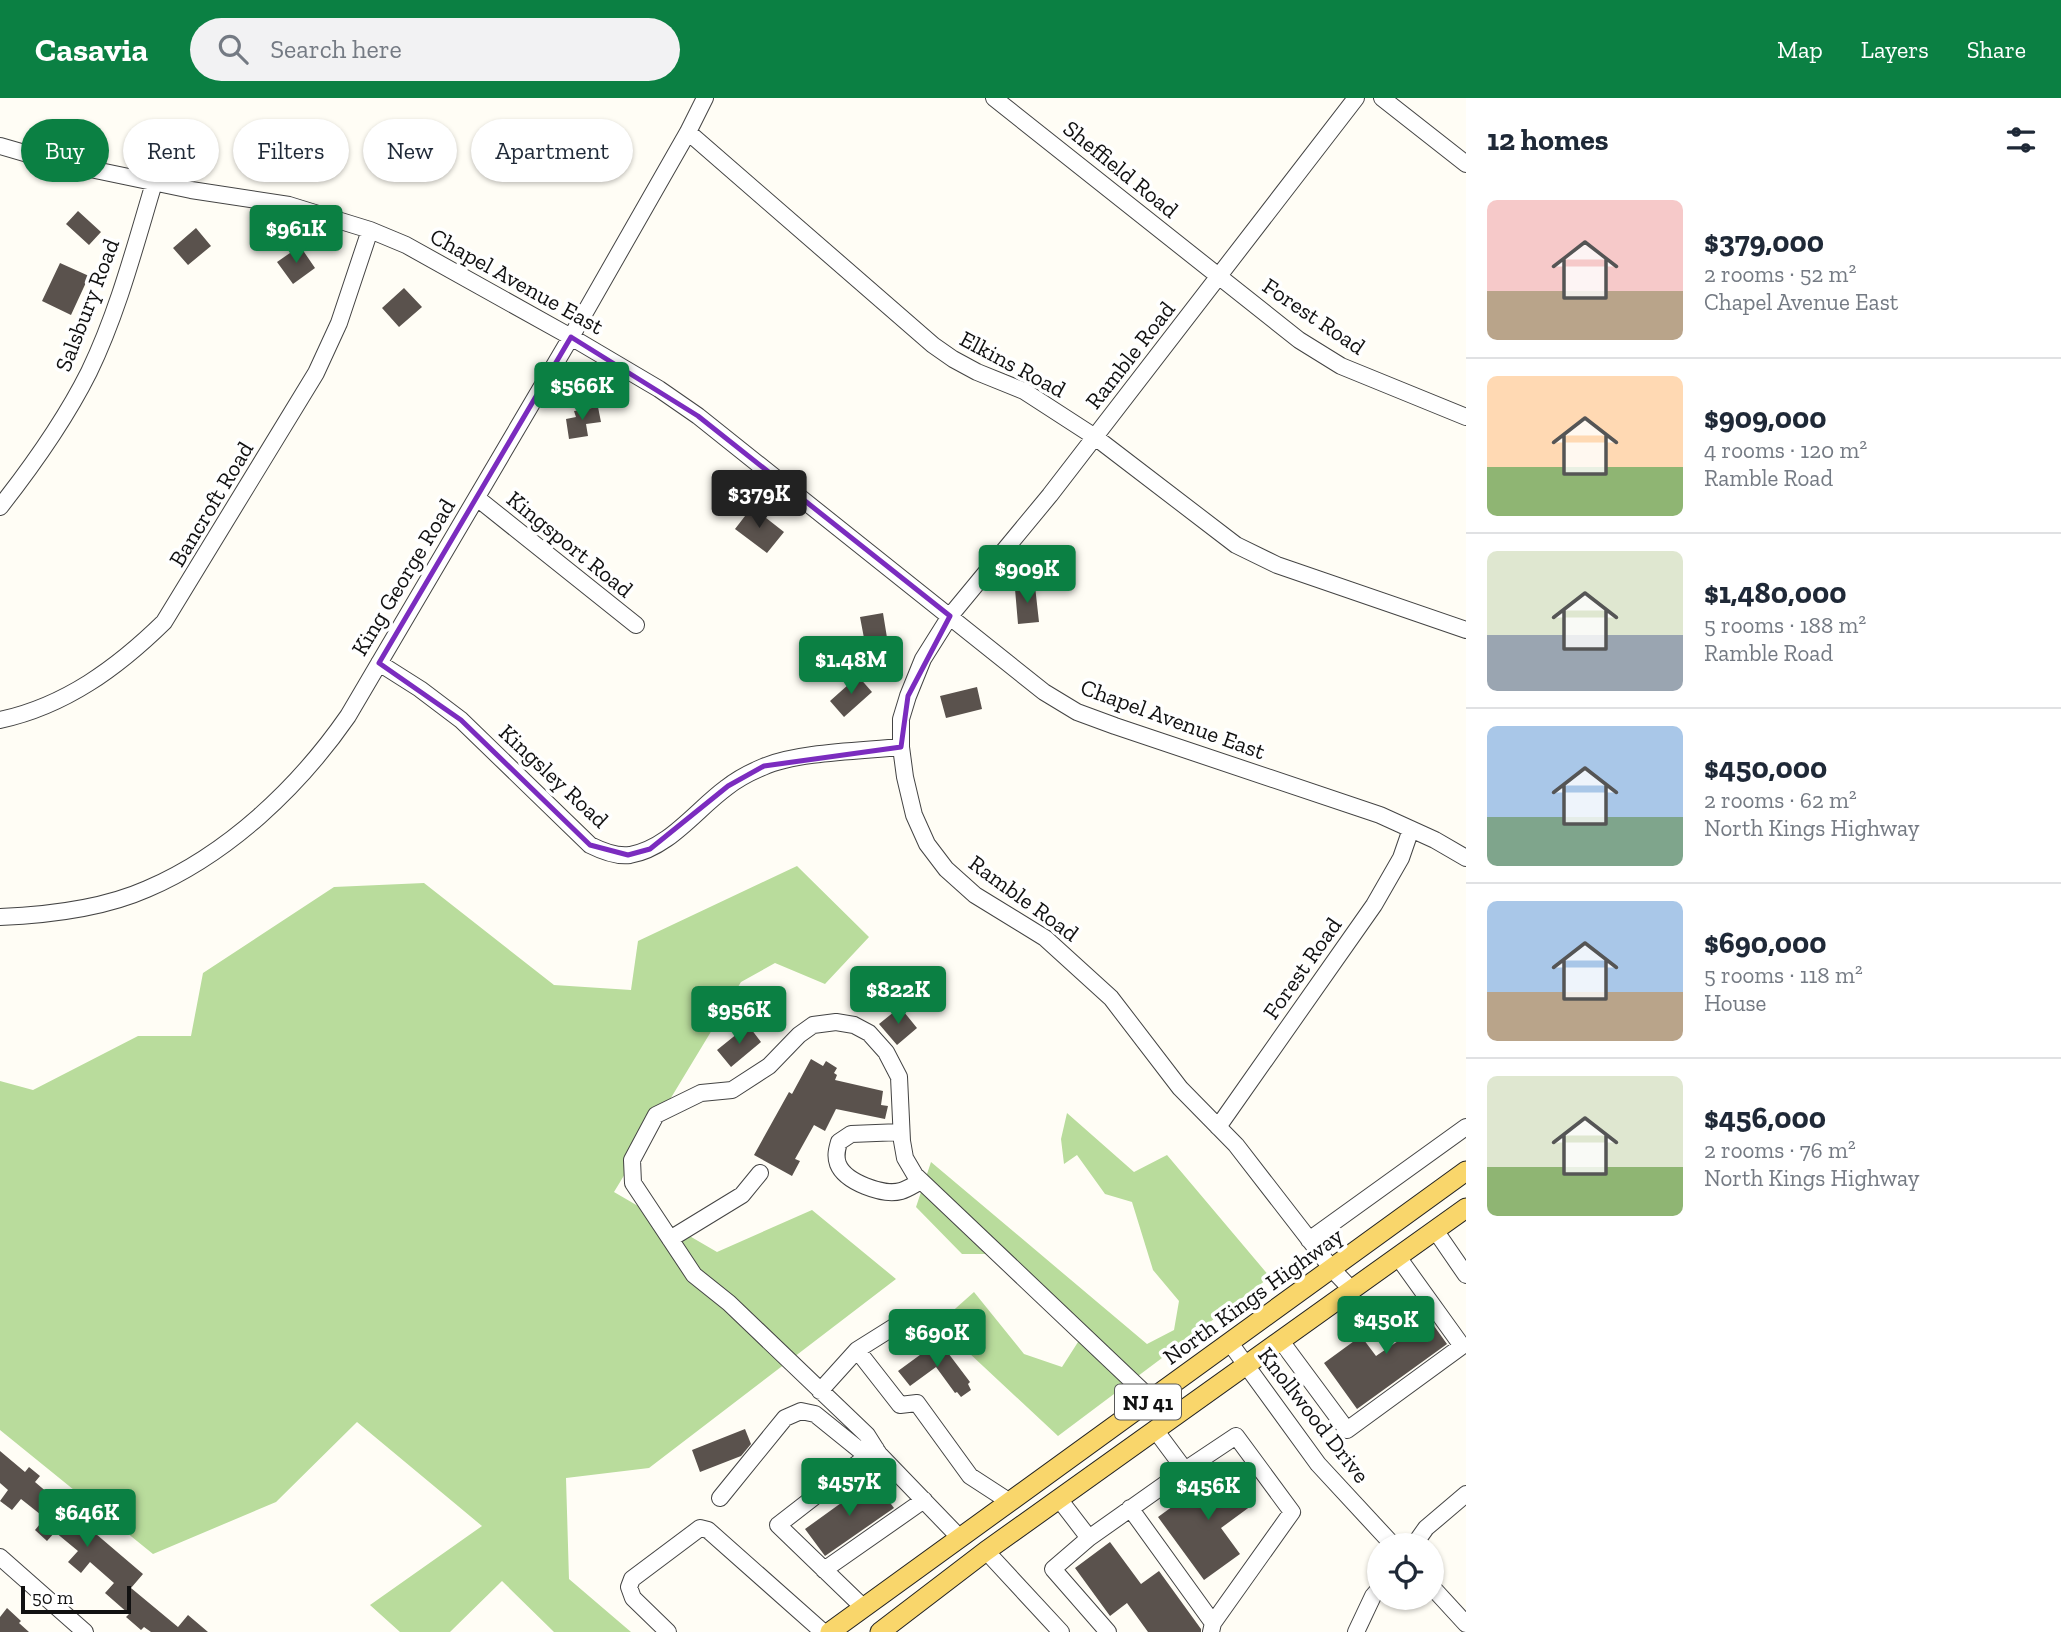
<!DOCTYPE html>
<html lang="en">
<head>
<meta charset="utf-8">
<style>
  :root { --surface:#fff; --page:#f2f2f3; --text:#1f2937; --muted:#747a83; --line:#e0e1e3; --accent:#0b8043 }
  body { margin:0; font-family:"Zilla Slab",serif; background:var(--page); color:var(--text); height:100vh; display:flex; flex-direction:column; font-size:26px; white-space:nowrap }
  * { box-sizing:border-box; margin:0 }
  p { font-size:23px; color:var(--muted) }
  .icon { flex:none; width:38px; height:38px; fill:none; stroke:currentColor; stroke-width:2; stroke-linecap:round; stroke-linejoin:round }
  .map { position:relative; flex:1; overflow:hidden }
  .sheet { display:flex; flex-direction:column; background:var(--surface); width:595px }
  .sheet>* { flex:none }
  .guide { position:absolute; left:21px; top:21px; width:665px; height:63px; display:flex; gap:14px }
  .tools { position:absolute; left:1367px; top:1435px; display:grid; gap:14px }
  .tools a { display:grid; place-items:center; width:77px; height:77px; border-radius:50%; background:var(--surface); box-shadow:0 2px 5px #0004; font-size:35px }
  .scale { position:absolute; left:21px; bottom:18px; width:110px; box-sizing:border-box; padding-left:7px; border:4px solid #111; border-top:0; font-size:19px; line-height:24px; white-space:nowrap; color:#111; -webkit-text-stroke:5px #fff; paint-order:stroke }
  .price { position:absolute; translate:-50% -60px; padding:0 16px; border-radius:7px; background:var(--accent); color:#fff; font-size:23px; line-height:46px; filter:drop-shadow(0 2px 4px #0008) }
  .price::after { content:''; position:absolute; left:50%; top:42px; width:21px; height:16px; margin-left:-10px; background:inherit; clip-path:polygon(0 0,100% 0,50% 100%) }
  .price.current { background:#222; color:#fff }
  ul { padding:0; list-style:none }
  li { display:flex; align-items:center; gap:21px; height:175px; padding:0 21px }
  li+li { border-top:2px solid var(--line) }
  li span { display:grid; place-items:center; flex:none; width:196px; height:140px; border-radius:10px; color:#555 }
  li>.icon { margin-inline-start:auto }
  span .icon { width:84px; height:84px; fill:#fffc; stroke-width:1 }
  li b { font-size:30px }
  h2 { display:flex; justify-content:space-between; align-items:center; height:84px; padding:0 21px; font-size:30px }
  .tag { padding:0 24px; border-radius:32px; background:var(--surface); box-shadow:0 2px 5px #0004; font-size:24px; line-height:63px }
  .tag.current { background:var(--accent); color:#fff }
  header { display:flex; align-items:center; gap:42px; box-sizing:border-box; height:98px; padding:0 35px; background:var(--accent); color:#fff }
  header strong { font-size:33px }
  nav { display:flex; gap:38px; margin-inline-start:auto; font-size:24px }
  .search { width:490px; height:63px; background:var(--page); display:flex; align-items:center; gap:18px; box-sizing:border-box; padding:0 24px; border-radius:38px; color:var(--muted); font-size:26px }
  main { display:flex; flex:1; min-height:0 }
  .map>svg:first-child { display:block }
  .forest { fill:#b9dc9c }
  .building { fill:#5a524d }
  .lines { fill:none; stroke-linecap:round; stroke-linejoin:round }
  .minor-casing { stroke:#444; stroke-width:18 }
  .major-casing { stroke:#222; stroke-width:21 }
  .minor { stroke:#fff; stroke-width:16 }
  .major { stroke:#f9d66b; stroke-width:19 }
  .marked { fill:none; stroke:#7b2cbf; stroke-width:5; stroke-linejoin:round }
  .labels { text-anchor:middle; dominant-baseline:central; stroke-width:7; stroke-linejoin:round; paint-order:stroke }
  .shield { fill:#fff; stroke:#585858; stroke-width:2 }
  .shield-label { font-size:21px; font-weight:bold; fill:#111 }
  .street-label { font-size:23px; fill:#111; stroke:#fff }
</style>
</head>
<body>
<header>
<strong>Casavia</strong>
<div class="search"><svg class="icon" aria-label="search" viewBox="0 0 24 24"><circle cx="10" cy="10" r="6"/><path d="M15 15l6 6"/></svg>Search here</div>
<nav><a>Map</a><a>Layers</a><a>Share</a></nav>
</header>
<main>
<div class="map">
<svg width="1466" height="1534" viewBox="0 0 1466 1534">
  <rect width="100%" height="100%" fill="#fffdf5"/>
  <path class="forest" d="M797 768 869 839 825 886 775 865 741 884 614 1094 717 1154 812 1112 896 1181 649 1370 566 1380 569 1481 631 1534H554L502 1483 450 1534H400L370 1507 482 1428 357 1324 276 1404 153 1456 0 1332V983L33 992 138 938H191L203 875 334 789 424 785 554 887 631 892 638 843Z
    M1067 1015 1134 1074 1167 1057 1270 1179 1058 1338 938 1226 974 1194 1024 1256 1062 1269 1087 1230 1008 1156H962L916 1109 931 1064 1147 1246 1174 1232 1179 1203 1153 1172 1132 1104 1105 1096 1077 1057 1064 1066 1061 1041Z"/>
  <path class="building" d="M78 113 101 134 89 147 66 126Z
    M196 130 211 148 188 167 173 150Z
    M300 148 315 170 293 186 277 164Z
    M60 165 89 178 71 217 42 203Z
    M404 190 422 209 399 229 382 210Z
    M598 309 601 324 586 326 588 338 569 341 566 321 576 319 574 313Z
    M752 409 784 434 767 455 735 431Z
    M1035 488 1039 524 1018 526 1015 491Z
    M883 515 889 552 867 556 860 519Z
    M858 578 872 594 844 619 830 603Z
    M977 589 982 611 946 620 940 598Z
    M900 909 917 930 897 947 879 926Z
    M748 927 761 944 731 969 717 952Z
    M811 961 823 968 826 963 837 970 834 975 837 977 835 982 883 993 881 1007 888 1008 885 1021 836 1011 825 1033 814 1027 795 1061 800 1063 792 1078 754 1057 789 994 792 996Z
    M1414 1200 1447 1246 1357 1311 1324 1265 1361 1238 1376 1258 1404 1239 1389 1218Z
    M939 1243 970 1284 968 1286 971 1292 961 1299 957 1294 955 1295 936 1269 910 1288 898 1273Z
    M745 1331 751 1346 741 1358 700 1374 692 1352Z
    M0 1353 25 1374 29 1369 40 1378 35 1384 143 1476 131 1490 178 1529 188 1517 208 1534H151L144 1529 141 1532 126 1519 129 1516 105 1495 114 1485 90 1464 81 1475 68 1464 78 1453 55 1434 47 1443 35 1432 45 1420 21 1401 12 1412 0 1403 8 1392 0 1385Z
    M1228 1368 1255 1405 1221 1430 1240 1456 1204 1482 1158 1419Z
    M873 1382 894 1410 825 1458 805 1431Z
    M1110 1444 1141 1486 1159 1473 1201 1531V1534H1148L1127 1505 1110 1518 1075 1470Z
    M7 1510 21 1523 19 1525 29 1534H0V1519Z"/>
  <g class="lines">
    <g class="minor-casing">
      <path id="minor" d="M994 0 1299 242 1341 268 1466 319
        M1382 0 1466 66
        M688 34 933 247 953 261 977 274 1024 293 1095 339 1236 447 1277 467 1466 532
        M0 48 52 63 191 92 289 107 370 132 406 147 571 239 659 291 698 318 1044 594 1077 614 1115 628 1380 717 1435 742 1466 760
        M477 400 636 527
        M0 409C33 367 65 322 89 274 118 214 135 148 154 85
        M379 565 420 591 461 622 590 747C602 753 616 759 630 757 669 750 696 712 726 690 736 682 751 674 763 669 797 654 862 653 901 649
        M0 622C65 608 117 570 164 524L316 275 339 225 370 132
        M0 819C49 817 102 811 147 791 228 756 298 690 348 618L571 239 688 34 705 0
        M1218 1029 1374 807 1401 760 1411 731
        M901 1034 851 1036 839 1044C837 1051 835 1058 838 1066 845 1084 883 1098 901 1093 908 1091 915 1086 921 1083
        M1435 1132 1466 1177
        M670 1141 742 1097 760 1075
        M1309 1142 1466 1029
        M1352 1192 1332 1171 1236 1047 1180 990 1111 900 1045 840 975 797 946 771 927 746 914 717 905 679 901 649V621L908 598 923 561 950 518 1050 397 1356 0
        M1281 1243 1347 1332 1462 1248 1398 1159
        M1230 1245 1318 1366 1393 1447
        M857 1252 900 1307 917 1305 970 1378 1010 1404
        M820 1293 857 1252 908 1220
        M1185 1372 1236 1338 1292 1414 1213 1525 1211 1534
        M720 1400 785 1320 801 1313 815 1316 867 1358
        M1059 1401 1089 1440 1185 1372 1156 1333
        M1130 1410 1213 1525
        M960 1440 879 1356 867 1337 729 1205 694 1177 633 1085 632 1062 656 1017 701 995 732 992 769 968 799 937 813 927 836 924 854 927 869 935 886 954 899 979 902 1043 905 1060 915 1077 1151 1301
        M1089 1440 1053 1471 1108 1534
        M1414 1447 1426 1430 1466 1396
        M986 1453 1061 1534
        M0 1459 85 1534
        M824 1472 924 1402
        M1432 1489 1466 1526
        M864 1510 778 1427 876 1351
        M668 1534 633 1500 629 1489 632 1481 700 1430 708 1432 823 1534
        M1356 1534 1373 1498 1379 1491"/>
    </g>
    <g class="major-casing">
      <path id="major" d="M830 1534 1466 1073
        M880 1534 986 1453 1466 1110"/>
    </g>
    <use href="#minor" class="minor"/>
    <use href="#major" class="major"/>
  </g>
  <path class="marked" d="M571 239 698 318 950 518 908 598 901 649 764 668 728 688 650 751 628 757 590 747 461 622 379 565Z"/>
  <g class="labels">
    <rect class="shield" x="1115" y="1286.5" width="66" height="35" rx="5"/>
    <g class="shield-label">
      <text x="1148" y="1304">NJ 41</text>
    </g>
    <g class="street-label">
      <text transform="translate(1121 71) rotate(39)">Sheffield Road</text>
      <text transform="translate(517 183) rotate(29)">Chapel Avenue East</text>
      <text transform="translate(87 207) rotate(-69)">Salsbury Road</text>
      <text transform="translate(1314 218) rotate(34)">Forest Road</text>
      <text transform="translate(1130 257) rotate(-52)">Ramble Road</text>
      <text transform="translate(1013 266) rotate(28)">Elkins Road</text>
      <text transform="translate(211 406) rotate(-59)">Bancroft Road</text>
      <text transform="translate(570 446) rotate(39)">Kingsport Road</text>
      <text transform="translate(403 479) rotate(-59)">King George Road</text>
      <text transform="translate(1173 621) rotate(20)">Chapel Avenue East</text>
      <text transform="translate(554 678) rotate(43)">Kingsley Road</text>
      <text transform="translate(1024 800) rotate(36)">Ramble Road</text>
      <text transform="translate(1302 870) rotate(-55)">Forest Road</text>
      <text transform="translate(1253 1198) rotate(-36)">North Kings Highway</text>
      <text transform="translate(1314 1317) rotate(52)">Knollwood Drive</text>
    </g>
  </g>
</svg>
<div class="tools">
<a><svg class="icon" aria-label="locate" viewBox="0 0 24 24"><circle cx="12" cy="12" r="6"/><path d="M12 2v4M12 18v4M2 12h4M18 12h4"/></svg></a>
</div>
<div class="scale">50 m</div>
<b class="price" style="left:296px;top:167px">$961K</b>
<b class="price" style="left:582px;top:324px">$566K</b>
<b class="price current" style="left:759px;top:432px">$379K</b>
<b class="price" style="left:1027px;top:507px">$909K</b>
<b class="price" style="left:851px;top:598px">$1.48M</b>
<b class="price" style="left:898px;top:928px">$822K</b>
<b class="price" style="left:739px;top:948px">$956K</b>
<b class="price" style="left:1386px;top:1258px">$450K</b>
<b class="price" style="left:937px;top:1271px">$690K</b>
<b class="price" style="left:849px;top:1420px">$457K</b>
<b class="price" style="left:1208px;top:1424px">$456K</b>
<b class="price" style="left:87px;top:1451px">$646K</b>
<div class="guide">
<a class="tag current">Buy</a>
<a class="tag">Rent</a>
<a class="tag">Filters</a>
<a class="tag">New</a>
<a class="tag">Apartment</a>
</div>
</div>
<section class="sheet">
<h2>12 homes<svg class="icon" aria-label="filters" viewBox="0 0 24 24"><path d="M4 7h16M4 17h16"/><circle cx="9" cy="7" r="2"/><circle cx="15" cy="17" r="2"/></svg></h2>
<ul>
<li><span style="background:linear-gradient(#f6c9c9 65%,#b9a48a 0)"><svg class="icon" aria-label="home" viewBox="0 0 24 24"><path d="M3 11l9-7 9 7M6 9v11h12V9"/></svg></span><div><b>$379,000</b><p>2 rooms · 52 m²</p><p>Chapel Avenue East</p></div></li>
<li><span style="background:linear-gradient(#ffd9b3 65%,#8fb573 0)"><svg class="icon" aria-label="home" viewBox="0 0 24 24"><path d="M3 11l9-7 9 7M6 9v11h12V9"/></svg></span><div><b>$909,000</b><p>4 rooms · 120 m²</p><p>Ramble Road</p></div></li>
<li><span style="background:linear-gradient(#dfe7d0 60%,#9aa5b1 0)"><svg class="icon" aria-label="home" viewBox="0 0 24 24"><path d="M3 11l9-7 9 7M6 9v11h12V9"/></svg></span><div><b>$1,480,000</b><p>5 rooms · 188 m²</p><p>Ramble Road</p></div></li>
<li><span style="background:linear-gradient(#a9c7e8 65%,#7fa58c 0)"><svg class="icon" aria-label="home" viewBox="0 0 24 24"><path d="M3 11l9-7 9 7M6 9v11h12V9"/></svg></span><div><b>$450,000</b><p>2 rooms · 62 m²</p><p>North Kings Highway</p></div></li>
<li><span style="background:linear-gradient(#a9c7e8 65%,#b9a48a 0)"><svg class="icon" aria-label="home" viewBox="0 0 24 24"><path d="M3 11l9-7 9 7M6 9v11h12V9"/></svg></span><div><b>$690,000</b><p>5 rooms · 118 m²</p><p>House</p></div></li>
<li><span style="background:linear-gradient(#dfe7d0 65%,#8fb573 0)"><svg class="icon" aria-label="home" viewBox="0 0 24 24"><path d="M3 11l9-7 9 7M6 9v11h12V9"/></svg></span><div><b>$456,000</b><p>2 rooms · 76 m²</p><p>North Kings Highway</p></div></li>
</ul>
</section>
</main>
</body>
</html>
